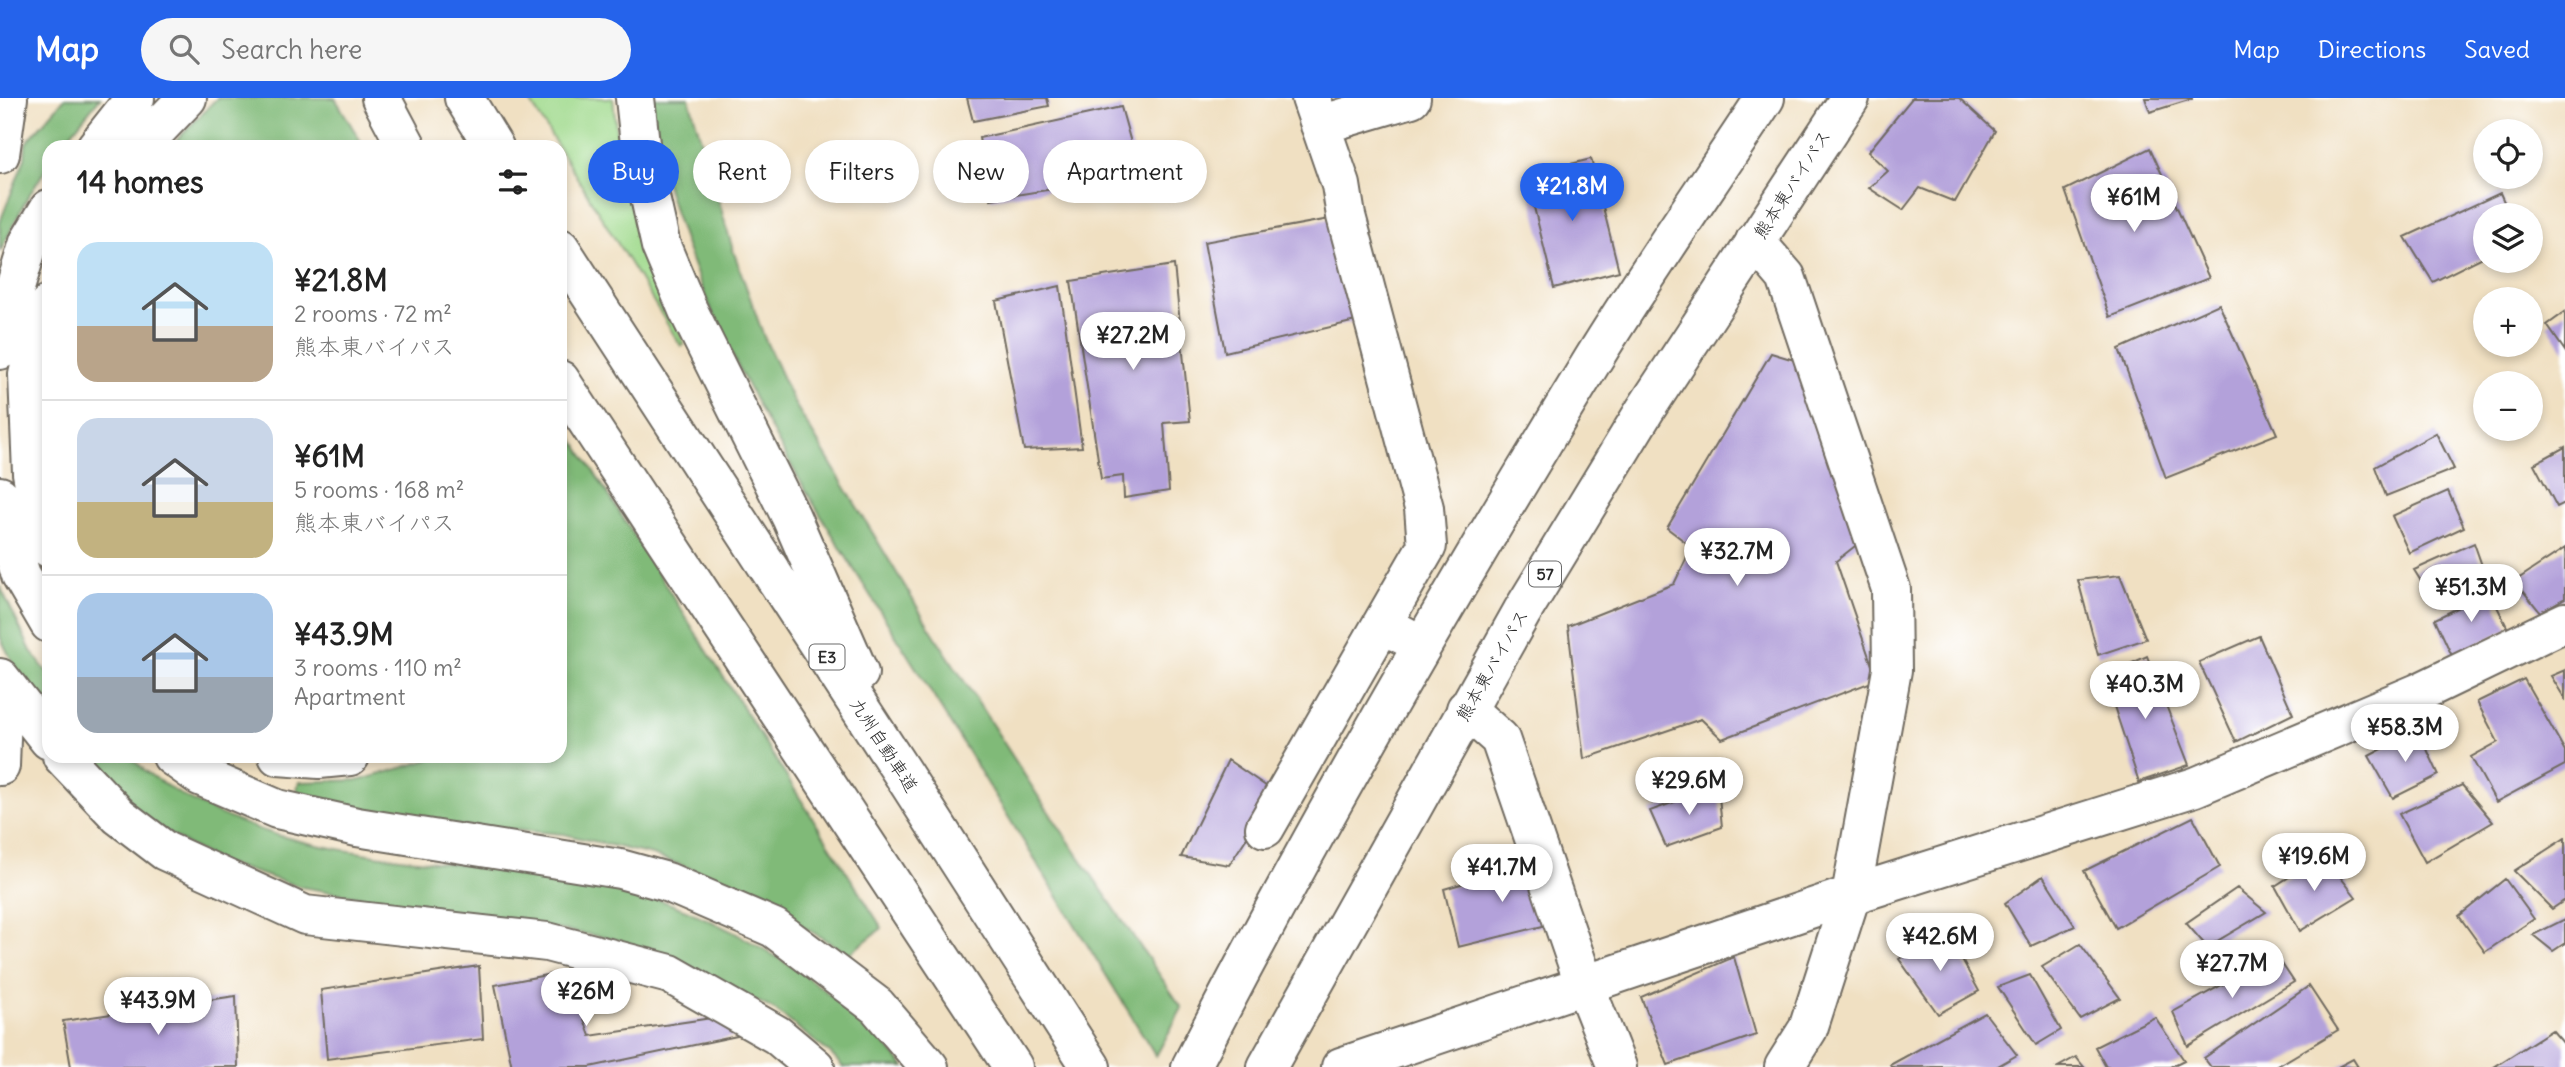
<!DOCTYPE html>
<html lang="en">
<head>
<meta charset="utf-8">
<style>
  :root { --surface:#fff; --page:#f6f6f6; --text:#222; --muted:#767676; --line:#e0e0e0; --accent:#2563eb }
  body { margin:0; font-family:Delius,"Klee One",sans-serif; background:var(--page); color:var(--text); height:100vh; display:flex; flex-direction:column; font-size:26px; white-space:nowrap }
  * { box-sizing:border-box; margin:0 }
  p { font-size:23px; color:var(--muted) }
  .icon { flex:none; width:38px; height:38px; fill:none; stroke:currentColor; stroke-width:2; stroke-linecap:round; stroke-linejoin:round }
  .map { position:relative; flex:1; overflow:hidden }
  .drawer { position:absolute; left:42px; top:42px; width:525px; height:623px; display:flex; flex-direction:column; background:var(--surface); border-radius:21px; box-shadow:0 4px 10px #0003 }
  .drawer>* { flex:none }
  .banner { position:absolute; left:588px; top:42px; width:665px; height:63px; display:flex; gap:14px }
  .tools { position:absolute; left:2473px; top:21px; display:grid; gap:14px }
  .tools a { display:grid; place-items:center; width:70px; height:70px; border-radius:50%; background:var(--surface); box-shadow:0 4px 10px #0003; font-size:35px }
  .price { position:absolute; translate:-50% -60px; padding:0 16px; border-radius:24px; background:#fff; color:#222; font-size:23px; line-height:46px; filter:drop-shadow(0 2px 4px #0008) }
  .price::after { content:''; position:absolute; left:50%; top:42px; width:21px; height:16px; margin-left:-10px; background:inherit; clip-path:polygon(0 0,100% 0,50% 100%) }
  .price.current { background:var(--accent); color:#fff }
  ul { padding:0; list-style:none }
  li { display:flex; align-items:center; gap:21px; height:175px; padding:0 35px }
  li+li { border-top:2px solid var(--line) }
  li span { display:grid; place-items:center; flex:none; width:196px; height:140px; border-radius:21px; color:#555 }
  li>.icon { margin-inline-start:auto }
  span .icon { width:84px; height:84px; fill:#fffc; stroke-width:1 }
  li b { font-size:30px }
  h2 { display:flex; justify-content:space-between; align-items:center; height:84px; padding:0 35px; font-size:30px }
  .tag { padding:0 24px; border-radius:32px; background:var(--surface); box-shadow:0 4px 10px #0003; font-size:24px; line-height:63px }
  .tag.current { background:var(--accent); color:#fff }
  header { display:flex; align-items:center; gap:42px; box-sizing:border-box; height:98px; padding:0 35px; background:var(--accent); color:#fff }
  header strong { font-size:33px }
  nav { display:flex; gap:38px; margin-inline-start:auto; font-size:24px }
  .search { width:490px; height:63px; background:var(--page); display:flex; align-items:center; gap:18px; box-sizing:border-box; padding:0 24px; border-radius:38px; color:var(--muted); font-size:26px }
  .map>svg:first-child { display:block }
  .green { fill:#a0da8d; stroke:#66825c; stroke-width:2 }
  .forest { fill:#80ba78; stroke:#567252; stroke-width:2 }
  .building { fill:#b3a1da }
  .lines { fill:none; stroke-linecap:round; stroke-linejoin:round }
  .minor-casing { stroke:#706a60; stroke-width:42 }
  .trunk-casing { stroke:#706a60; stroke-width:42 }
  .motorway-casing { stroke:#706a60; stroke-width:42 }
  .minor { stroke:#fff; stroke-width:38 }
  .trunk { stroke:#fff; stroke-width:38 }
  .motorway { stroke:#fff; stroke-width:38 }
  .labels { text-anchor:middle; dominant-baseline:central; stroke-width:5; stroke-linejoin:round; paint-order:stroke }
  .shield { fill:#fff; stroke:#6b6b6b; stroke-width:2 }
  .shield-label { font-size:16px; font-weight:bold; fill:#2b2b2b }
  .street-label { font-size:18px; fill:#2b2b2b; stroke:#fff }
</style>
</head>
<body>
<header>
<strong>Map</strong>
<div class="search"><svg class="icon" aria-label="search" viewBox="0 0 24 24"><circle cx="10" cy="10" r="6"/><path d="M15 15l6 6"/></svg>Search here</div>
<nav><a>Map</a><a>Directions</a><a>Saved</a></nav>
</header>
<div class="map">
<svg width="2565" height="969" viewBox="0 0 2565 969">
  <rect width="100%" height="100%" fill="#fff"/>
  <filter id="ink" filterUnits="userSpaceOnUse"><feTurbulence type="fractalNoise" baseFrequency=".0143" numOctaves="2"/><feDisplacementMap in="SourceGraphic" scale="14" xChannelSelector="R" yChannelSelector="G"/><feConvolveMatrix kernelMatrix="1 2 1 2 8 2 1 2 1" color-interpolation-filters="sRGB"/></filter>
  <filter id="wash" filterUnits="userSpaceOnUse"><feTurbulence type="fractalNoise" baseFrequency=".00686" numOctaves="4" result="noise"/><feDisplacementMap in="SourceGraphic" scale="28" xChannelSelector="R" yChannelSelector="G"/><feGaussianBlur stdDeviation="1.57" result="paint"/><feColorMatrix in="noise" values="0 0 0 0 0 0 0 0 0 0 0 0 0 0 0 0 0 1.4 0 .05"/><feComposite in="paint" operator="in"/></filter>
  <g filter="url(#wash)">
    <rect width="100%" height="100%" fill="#f0e0c2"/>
    <path class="green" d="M528 0H613L616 31 641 139 684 246 681 248Z"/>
    <path class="forest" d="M65 0H100L60 49H49V66L26 102 0 154V124L25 60 26 45Z
      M217 0H335L364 49H170Z
      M650 0H689L733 152 764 239 793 303 930 530 1038 698 1182 910 1156 958C1076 828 995 697 914 567 815 409 700 237 658 54 654 37 653 18 650 0Z
      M560 320 882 830 849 856 729 784 652 757 563 736 403 723 294 701 299 684 361 682 428 662 433 658H560Z
      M0 488 31 553 49 577V622L32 603 0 539Z
      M81 658C92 658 119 655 128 658 135 662 142 671 148 675 157 682 166 687 175 693 206 712 242 726 277 737 374 765 476 764 576 780 697 800 826 875 905 969H843L831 956 775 912 663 855 610 840 301 789 218 763 172 738 113 695Z"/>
    <g id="blocks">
      <path class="building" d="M967 0H1047L1049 8 973 23Z
        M1912 0H1959L1995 33 1955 104 1920 90 1903 112 1869 90 1888 73 1868 54Z
        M2145 0H2192V1L2150 14Z
        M1121 9 1140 77 991 101 979 40Z
        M2150 50 2209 180 2110 219 2065 92Z
        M1591 61 1619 173 1554 190 1526 77Z
        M2500 95 2510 117H2485V158L2433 184 2405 139Z
        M1346 118 1360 222 1225 254 1204 144Z
        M1174 167 1190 323 1164 325 1169 393 1124 400 1123 378 1101 381 1071 183Z
        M1060 188 1082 349 1024 352 996 203Z
        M2219 206 2277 336 2166 380 2119 251Z
        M2565 214V253L2547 227Z
        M1771 255 1804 265 1864 441 1836 463 1877 582 1722 641 1701 621 1584 661 1568 528 1674 486 1692 449 1667 430Z
        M2436 335 2454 371 2386 398 2375 369Z
        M2565 349V405L2557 409 2534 366Z
        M2448 393 2464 429 2409 455 2392 418Z
        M2474 445 2487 482 2436 507 2414 472Z
        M2565 450V500L2540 514 2515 483Z
        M2120 477 2146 541 2098 557 2078 482Z
        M2490 494 2508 531 2452 558 2435 521Z
        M2259 538 2293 616 2236 644 2199 564Z
        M2147 558 2189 667 2139 684 2104 578Z
        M2565 572V601L2551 578Z
        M2524 581 2565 653V667L2496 704 2471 659 2498 644 2477 604Z
        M2418 632 2439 677 2393 700 2369 658Z
        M1228 662 1276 695 1229 767 1181 759Z
        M2462 687 2493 724 2425 764 2399 716Z
        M1718 688 1722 729 1666 749 1650 713Z
        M2193 719 2220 769 2116 830 2084 773Z
        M2565 740V802L2552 811 2514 773Z
        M2323 757 2356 799 2300 833 2275 788Z
        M1542 762 1563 823 1458 849 1444 791Z
        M2043 778 2075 828 2031 848 2005 805Z
        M2505 781 2534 821 2485 854 2459 818Z
        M2237 790 2266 814 2207 849 2186 825Z
        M2565 821V845L2553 853 2533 837Z
        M1946 833 1979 893 1938 916 1899 861Z
        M2080 846 2120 900 2080 921 2042 869Z
        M2276 857 2294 884 2188 948 2173 914Z
        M1734 859 1756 937 1668 967 1641 899Z
        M479 868 483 941 327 961 321 892Z
        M567 873 590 938 739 916 742 937 590 969H512L495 887Z
        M2030 877 2061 932 2036 947 1998 889Z
        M2309 888 2338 932 2276 969H2211L2204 960Z
        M236 898 238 969H71L63 923Z
        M1985 915 2017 957 1996 969H1891L1890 967Z
        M2155 919 2184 962 2170 969H2106L2095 949Z
        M2552 932 2565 947V969H2494Z
        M2076 959 2084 969H2058Z
        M2353 961 2358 969H2338Z"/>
    </g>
  </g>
  <g filter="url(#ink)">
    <use href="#blocks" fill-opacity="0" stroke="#706a60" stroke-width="2"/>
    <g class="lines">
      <g class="minor-casing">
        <path id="minor" d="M1311 0 1341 87 1346 118 1424 410 1427 448 1382 526
          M1320 27 1411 0
          M0 56 8 0
          M1755 143 1786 179 1891 491 1892 572 1851 797 1808 931 1784 969
          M0 580 49 642
          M1466 611 1500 641 1585 888 1617 969
          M62 658 119 718 165 753 305 817 547 844 670 876 777 937 815 969
          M0 668 3 585
          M1265 730 1382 526 1405 538
          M1341 969 1851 797 2195 689 2418 595 2565 524"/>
      </g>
      <g class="trunk-casing">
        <path id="trunk" d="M1191 969C1315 727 1452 492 1594 260 1648 172 1708 87 1765 0
          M1267 969 1522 514 1645 312 1850 0"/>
      </g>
      <g class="motorway-casing">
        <path id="motorway" d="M381 0 407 49
          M464 0 494 49
          M635 0 642 64 661 148 688 212 791 419 859 575
          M96 49 135 0
          M140 49 187 0
          M560 150 901 673 1091 969
          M49 206 40 227 28 277 32 375 43 436 49 450
          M0 252 1 236 29 144 49 111
          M560 282 1013 969
          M0 398 3 421 21 477 49 525
          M172 658 200 678 277 711 357 729 620 771 667 784 774 830 877 908 929 969
          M278 658 319 661 350 658"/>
      </g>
      <use href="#minor" class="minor"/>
      <use href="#trunk" class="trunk"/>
      <use href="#motorway" class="motorway"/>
    </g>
  </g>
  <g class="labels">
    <g class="shield">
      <rect x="1529" y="463.5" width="32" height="25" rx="5"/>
      <rect x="809.5" y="546.5" width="35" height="25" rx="5"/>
    </g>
    <g class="shield-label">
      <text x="1545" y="476">57</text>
      <text x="827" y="559">E3</text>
    </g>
    <g class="street-label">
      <text transform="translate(1792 86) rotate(-57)">熊本東バイパス</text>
      <text transform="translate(1492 567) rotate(-60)">熊本東バイパス</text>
      <text transform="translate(884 647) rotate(57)">九州自動車道</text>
    </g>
  </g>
</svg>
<div class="tools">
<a><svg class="icon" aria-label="locate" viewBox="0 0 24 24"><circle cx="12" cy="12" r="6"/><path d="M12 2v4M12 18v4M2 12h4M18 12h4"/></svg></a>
<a><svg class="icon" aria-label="layers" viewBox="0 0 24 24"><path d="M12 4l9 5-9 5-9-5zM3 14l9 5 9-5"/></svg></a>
<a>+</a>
<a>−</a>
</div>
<b class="price current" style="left:1572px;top:125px">¥21.8M</b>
<b class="price" style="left:2134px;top:136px">¥61M</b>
<b class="price" style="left:1133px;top:274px">¥27.2M</b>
<b class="price" style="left:1737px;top:490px">¥32.7M</b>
<b class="price" style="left:2471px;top:526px">¥51.3M</b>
<b class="price" style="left:2145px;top:623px">¥40.3M</b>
<b class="price" style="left:2405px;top:666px">¥58.3M</b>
<b class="price" style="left:1689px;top:719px">¥29.6M</b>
<b class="price" style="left:2314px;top:795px">¥19.6M</b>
<b class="price" style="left:1502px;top:806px">¥41.7M</b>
<b class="price" style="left:1940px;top:875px">¥42.6M</b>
<b class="price" style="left:2232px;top:902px">¥27.7M</b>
<b class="price" style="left:586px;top:930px">¥26M</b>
<b class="price" style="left:158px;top:939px">¥43.9M</b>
<div class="banner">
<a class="tag current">Buy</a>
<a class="tag">Rent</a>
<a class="tag">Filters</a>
<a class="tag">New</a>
<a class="tag">Apartment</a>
</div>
<section class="drawer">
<h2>14 homes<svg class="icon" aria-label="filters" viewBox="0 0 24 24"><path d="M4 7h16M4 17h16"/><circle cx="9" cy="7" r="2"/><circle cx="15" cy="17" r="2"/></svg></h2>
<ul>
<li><span style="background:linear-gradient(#bfe0f5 60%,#b9a48a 0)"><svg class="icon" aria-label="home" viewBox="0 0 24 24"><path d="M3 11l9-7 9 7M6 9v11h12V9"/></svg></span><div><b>¥21.8M</b><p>2 rooms · 72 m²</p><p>熊本東バイパス</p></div></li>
<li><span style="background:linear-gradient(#c9d6e8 60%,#c2b280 0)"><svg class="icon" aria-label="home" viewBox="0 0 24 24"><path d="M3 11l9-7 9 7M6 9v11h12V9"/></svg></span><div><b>¥61M</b><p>5 rooms · 168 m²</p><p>熊本東バイパス</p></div></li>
<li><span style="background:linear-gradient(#a9c7e8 60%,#9aa5b1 0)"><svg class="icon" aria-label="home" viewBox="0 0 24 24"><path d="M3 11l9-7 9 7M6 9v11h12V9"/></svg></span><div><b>¥43.9M</b><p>3 rooms · 110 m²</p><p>Apartment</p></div></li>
</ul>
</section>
</div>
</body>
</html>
